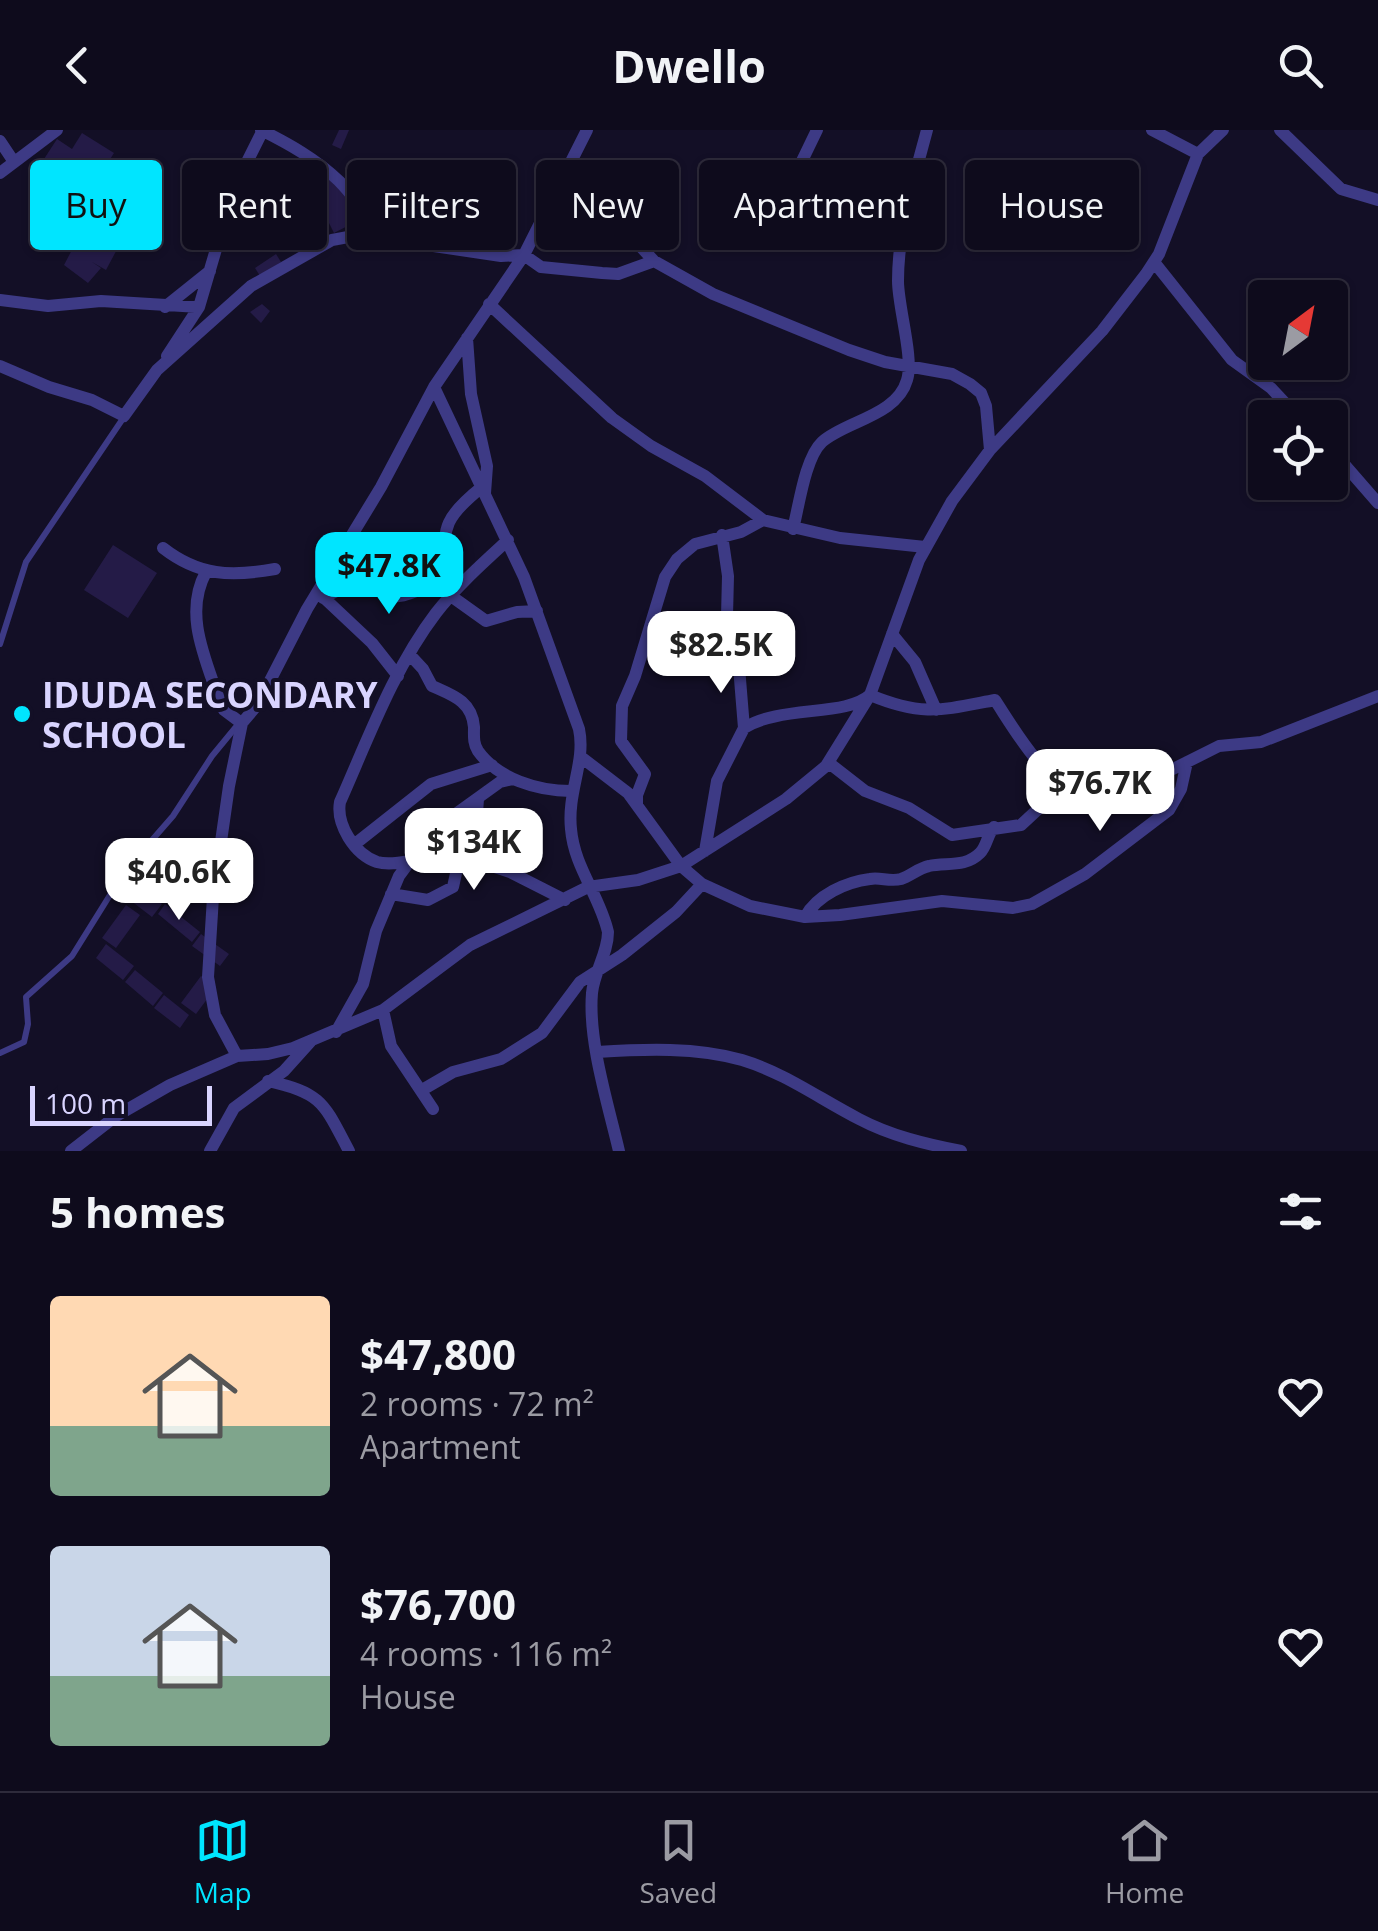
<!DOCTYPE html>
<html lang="en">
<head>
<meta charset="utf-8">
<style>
  :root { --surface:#0e0b1c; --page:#171425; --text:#f1f3f6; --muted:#9b9ba3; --line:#2e2b3b; --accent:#00e5ff }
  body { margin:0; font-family:"Open Sans",sans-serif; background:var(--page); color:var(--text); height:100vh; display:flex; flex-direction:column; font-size:38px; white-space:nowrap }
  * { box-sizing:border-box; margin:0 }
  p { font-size:32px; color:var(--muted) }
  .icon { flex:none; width:55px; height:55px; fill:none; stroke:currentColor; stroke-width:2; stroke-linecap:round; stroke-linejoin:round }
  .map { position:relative; height:1021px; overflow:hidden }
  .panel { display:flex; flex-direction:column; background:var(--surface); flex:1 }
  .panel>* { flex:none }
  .guide { position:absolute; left:30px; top:30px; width:1320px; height:90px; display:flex; gap:20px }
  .needle { width:65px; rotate:32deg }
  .fabs { position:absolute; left:1248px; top:150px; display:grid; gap:20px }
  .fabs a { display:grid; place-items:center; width:100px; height:100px; border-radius:10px; background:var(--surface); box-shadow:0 2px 8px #0004,0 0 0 2px var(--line); font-size:50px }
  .scale { position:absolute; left:30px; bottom:25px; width:182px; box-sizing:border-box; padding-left:10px; border:5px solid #d9d4ff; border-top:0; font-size:28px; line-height:35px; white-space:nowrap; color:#d9d4ff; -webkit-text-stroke:8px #130f26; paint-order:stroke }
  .price { position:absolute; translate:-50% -85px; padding:0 22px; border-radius:20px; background:#fff; color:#222; font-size:32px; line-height:65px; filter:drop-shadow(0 2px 5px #0008) }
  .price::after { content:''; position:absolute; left:50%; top:60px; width:30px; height:22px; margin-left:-15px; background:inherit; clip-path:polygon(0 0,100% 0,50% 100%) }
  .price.selected { background:var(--accent); color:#111 }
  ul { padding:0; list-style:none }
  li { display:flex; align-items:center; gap:30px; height:250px; padding:0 50px }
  li span { display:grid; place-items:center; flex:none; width:280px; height:200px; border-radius:10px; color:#555 }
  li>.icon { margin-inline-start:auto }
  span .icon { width:120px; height:120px; fill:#fffc; stroke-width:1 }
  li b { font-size:42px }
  h2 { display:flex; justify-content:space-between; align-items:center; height:120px; padding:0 50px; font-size:42px }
  .chip { padding:0 35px; border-radius:10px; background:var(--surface); box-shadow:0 2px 8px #0004,0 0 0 2px var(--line); font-size:35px; line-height:90px }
  .chip.selected { background:var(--accent); color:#111 }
  header { display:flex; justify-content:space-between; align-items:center; height:130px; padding:0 50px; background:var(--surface); font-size:45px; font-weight:700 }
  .dock { display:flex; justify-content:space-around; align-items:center; height:140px; border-top:2px solid var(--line); background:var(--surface); font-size:28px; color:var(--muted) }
  .dock a { display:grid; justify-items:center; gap:5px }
  .dock .selected { color:var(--accent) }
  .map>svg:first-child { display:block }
  .building { fill:#241b47 }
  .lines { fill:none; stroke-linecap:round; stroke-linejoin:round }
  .service { stroke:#3d3a85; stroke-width:6 }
  .minor { stroke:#3d3a85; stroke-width:12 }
  .poi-dot { fill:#00e5ff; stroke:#130f26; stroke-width:4 }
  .labels { text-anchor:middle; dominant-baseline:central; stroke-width:8; stroke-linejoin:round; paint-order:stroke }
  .poi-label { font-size:35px; font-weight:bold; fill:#d9d4ff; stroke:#130f26; text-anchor:start }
</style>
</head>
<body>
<header><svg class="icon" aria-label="back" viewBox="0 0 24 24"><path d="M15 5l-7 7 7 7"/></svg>Dwello<svg class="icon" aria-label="search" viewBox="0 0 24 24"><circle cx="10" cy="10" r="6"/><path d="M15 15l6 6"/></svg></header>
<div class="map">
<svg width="1378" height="1021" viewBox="0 0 1378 1021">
  <rect width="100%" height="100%" fill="#130f26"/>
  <path class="building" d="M339 0H349L341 19 332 15Z
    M82 3 114 23 92 58 44 29 57 9 72 19Z
    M331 48 363 88 334 103 315 65Z
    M115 56 130 68 124 75 110 63Z
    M269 66 284 70 280 81 266 77Z
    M87 91 122 110 106 140 92 132 101 138 88 153 64 135Z
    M280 91 286 95 281 103 290 110 285 117 272 107Z
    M276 124 281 132 260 146 255 138Z
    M262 174 270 181 261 193 250 182Z
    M113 415 157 443 128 488 84 460Z
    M136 754 162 774 152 787 126 767Z
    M165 774 200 802 192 812 158 784Z
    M126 775 140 785 116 818 102 808Z
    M201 804 229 824 220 836 192 816Z
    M106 814 134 836 123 850 96 828Z
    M135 840 163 863 153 876 125 852Z
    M201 846 216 857 196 884 181 873Z
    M164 865 189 885 180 898 154 878Z"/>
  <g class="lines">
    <path class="service" d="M0 514 26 432 124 287
      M0 923 24 912 28 894 26 867 72 826 125 741 173 686 212 626 240 592"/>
    <path class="minor" d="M261 0C289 14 316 29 339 51 358 70 370 94 393 106
      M1152 0 1198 24
      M1280 0 1341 59 1378 70
      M0 11 14 32
      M0 43 57 0
      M564 50 629 104 654 131 713 164 849 220 885 232 952 244 970 254 981 263 986 276 990 320
      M771 95 817 0
      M1154 132 1232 230 1271 258 1299 288
      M0 170 48 176 101 171 199 177
      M489 174 612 288 651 316 705 346 763 390 840 408 925 417
      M165 177 210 141
      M467 208 471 264 487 336 485 363
      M167 226 199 177 234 58 263 0
      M0 236 49 257 92 270 124 286 157 240 251 156 332 110 359 105 501 126 524 125 541 137 602 143 618 144 654 131
      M434 257 524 447 579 599C586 632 567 662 571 699 574 737 600 766 608 802 608 823 594 842 592 863 588 911 608 974 619 1021
      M1330 318 1378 373
      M793 399C799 376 805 328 822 312 845 291 897 286 907 250 914 228 898 177 898 151 898 99 914 49 927 0
      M350 407 361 425 379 434 391 447 444 445
      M163 418C199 446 231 447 275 439
      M206 442C183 484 206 530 220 572L224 580 240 592
      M445 455C446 400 436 394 482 357
      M321 465 372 513 398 546
      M451 466 486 491 517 482 537 481
      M323 468C336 461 355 450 370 455 381 460 385 468 399 466 416 465 428 452 445 450
      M892 504 915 532 936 580
      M410 525 423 539 432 556C452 565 472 571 474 597 474 606 473 613 478 621 498 649 538 661 571 661
      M744 598C780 575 846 587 870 565 923 587 942 580 995 570 1016 602 1041 647 1080 665L1173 639 1219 616 1261 612 1378 566
      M581 627 628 663 681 736 702 754 750 776 805 787 840 785 942 771 1013 778 1032 774 1085 744 1169 680 1181 659 1187 632
      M829 633 865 661 909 678 952 705 1021 695 1063 656
      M637 675V665L645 644 621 611 622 576 635 546 665 447 677 429 695 414 741 402 763 390
      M355 714 431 654 492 635
      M705 721 717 651 744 598 739 537 727 486 728 446 722 405
      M462 726 510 742 565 770
      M410 731C399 733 387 735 377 732 354 724 336 694 340 672 368 609 394 538 436 483 457 456 483 433 508 410
      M391 764 428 770 453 757 458 734 475 710 478 669
      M805 787C817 765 846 752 870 749 880 747 890 752 901 749 910 746 919 738 929 736 946 732 965 738 980 723 987 716 987 705 994 697
      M383 880 391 916 433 979
      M336 902 363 854 376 801 399 746 422 715 450 688 500 652 513 649
      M597 922C645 919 696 917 742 930 785 943 820 969 859 989 891 1006 926 1014 961 1021
      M237 926 215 885 208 847 213 767 229 656 242 593 258 574 307 479 381 357 434 257 524 125 587 0
      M268 951C323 963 324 974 349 1021
      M422 960 453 942 501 929 542 903 580 852 622 825 676 782 702 754
      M71 1021 116 986 170 955 237 926 268 924 293 918 383 880 470 815 588 757 638 750 681 736 786 669 826 636 870 565 919 430 952 371 990 320 1102 201 1146 144 1159 124 1198 24 1223 0
      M210 1021 234 978 284 941 311 911"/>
  </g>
  <circle class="poi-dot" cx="22" cy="584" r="10"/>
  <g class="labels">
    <g class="poi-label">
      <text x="42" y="564">IDUDA SECONDARY<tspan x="42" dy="40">SCHOOL</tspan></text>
    </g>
  </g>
</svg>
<div class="fabs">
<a><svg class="needle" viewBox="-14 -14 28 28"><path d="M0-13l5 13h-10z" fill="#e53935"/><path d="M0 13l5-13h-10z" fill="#9b9ba3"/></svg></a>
<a><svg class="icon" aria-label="locate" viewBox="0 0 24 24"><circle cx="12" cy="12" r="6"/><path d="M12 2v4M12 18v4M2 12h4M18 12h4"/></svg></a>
</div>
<div class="scale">100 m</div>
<b class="price selected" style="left:389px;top:487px">$47.8K</b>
<b class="price" style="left:721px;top:566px">$82.5K</b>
<b class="price" style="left:1100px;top:704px">$76.7K</b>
<b class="price" style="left:474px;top:763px">$134K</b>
<b class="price" style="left:179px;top:793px">$40.6K</b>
<div class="guide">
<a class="chip selected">Buy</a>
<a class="chip">Rent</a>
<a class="chip">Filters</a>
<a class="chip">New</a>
<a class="chip">Apartment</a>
<a class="chip">House</a>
</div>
</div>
<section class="panel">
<h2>5 homes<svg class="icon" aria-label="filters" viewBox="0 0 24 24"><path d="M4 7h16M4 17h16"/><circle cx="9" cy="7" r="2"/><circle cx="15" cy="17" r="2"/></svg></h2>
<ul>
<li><span style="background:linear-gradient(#ffd9b3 65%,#7fa58c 0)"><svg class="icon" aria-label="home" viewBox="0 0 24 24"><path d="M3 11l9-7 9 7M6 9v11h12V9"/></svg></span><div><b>$47,800</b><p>2 rooms · 72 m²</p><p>Apartment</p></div><svg class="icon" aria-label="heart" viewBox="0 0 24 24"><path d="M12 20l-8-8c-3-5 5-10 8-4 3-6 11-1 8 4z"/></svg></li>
<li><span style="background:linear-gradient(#c9d6e8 65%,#7fa58c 0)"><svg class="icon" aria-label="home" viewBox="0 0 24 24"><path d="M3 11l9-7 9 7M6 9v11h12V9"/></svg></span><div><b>$76,700</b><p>4 rooms · 116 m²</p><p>House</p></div><svg class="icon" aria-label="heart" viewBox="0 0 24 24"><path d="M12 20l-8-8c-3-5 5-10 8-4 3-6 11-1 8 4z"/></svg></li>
</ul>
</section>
<nav class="dock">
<a class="selected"><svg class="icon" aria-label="map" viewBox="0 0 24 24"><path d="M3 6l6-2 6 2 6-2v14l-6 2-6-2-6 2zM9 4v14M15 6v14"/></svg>Map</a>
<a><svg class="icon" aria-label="saved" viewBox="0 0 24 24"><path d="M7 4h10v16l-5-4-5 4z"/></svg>Saved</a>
<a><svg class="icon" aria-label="home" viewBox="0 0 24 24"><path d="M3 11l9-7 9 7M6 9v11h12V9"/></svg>Home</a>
</nav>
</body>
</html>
